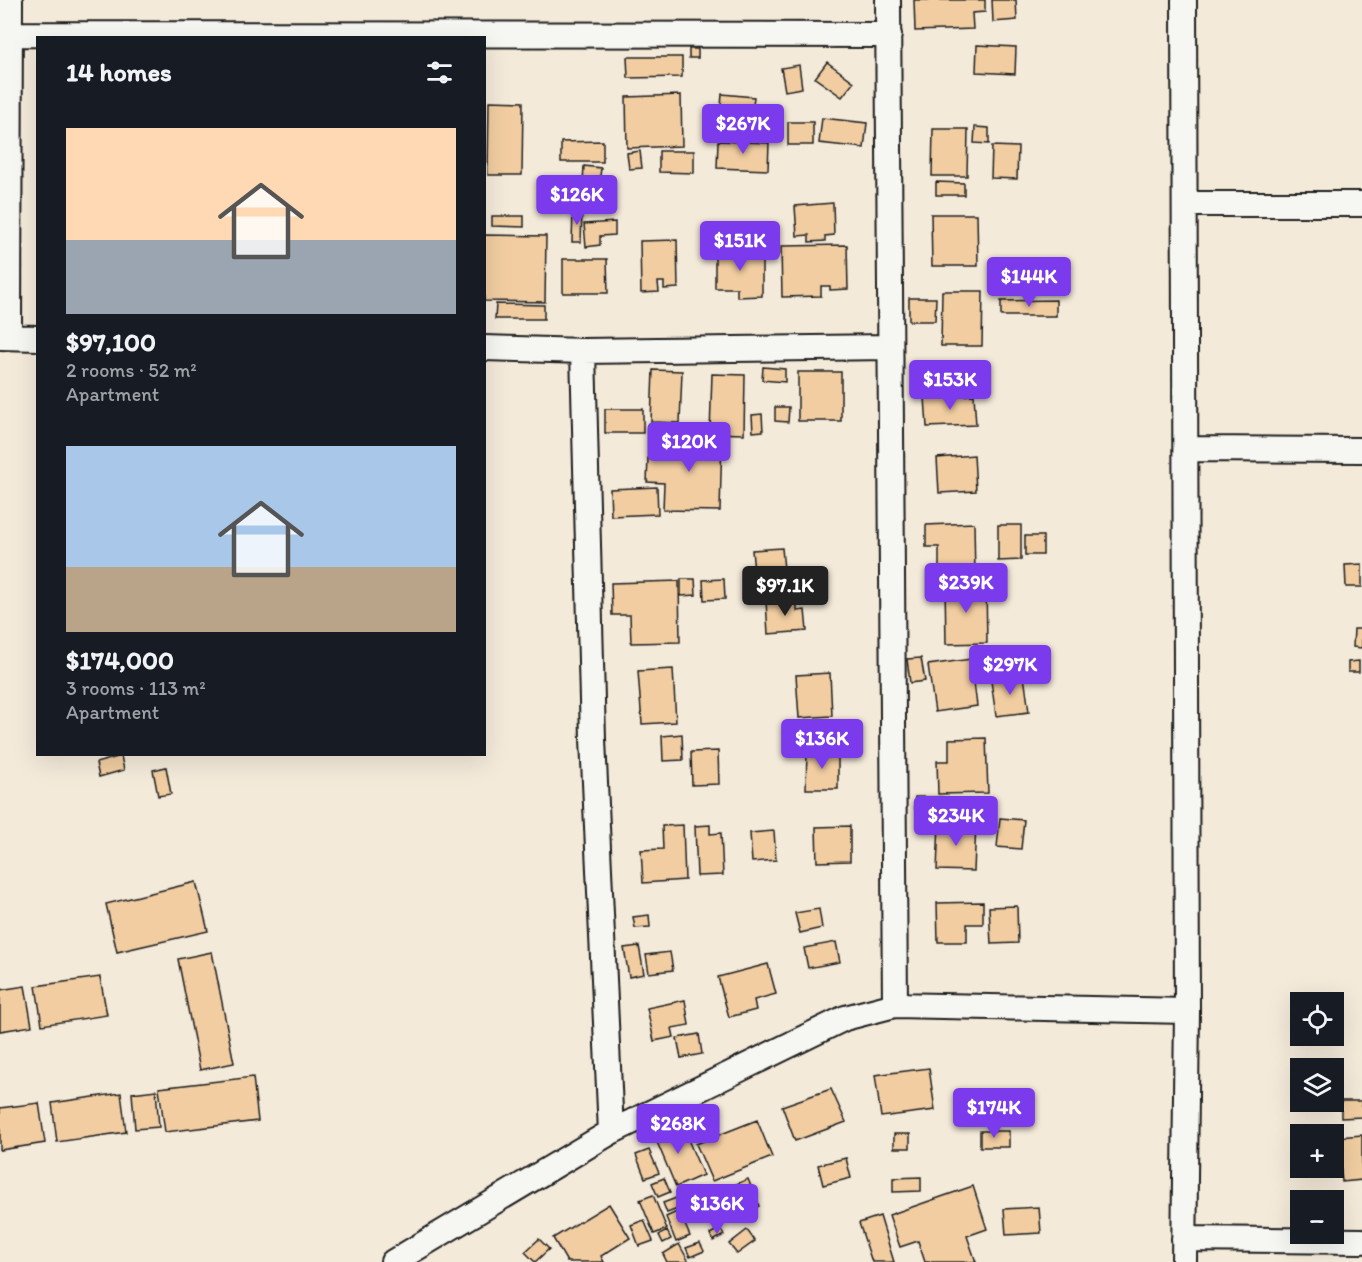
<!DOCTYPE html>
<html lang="en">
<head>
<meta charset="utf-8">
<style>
  :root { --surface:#171b24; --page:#20242c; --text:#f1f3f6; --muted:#9ea1a6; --accent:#7c3aed }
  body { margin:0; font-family:Itim,sans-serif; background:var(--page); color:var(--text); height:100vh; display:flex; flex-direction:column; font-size:22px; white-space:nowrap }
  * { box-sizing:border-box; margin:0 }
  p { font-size:20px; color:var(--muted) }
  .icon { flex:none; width:33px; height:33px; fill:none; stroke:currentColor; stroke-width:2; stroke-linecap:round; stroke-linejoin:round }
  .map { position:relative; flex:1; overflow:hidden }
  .sheet { position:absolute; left:36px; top:36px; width:450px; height:720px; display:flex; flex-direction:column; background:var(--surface); border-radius:0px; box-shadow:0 6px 24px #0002 }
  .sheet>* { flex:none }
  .fabs { position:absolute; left:1290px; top:992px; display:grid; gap:12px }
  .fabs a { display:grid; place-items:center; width:54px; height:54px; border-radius:0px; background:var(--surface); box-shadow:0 6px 24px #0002; font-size:30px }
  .price { position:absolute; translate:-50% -51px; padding:0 14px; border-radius:6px; background:var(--accent); color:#fff; font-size:20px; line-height:39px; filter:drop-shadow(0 2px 3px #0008) }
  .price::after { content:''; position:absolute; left:50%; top:36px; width:18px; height:14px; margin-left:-9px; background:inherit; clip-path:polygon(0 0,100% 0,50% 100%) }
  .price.active { background:#222; color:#fff }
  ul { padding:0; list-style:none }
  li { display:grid; align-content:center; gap:12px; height:318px; padding:0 30px }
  li span { display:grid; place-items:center; height:186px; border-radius:0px; color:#555 }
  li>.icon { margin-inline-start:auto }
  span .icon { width:108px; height:108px; fill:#fffc; stroke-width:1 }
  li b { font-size:26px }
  h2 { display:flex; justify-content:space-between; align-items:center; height:72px; padding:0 30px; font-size:26px }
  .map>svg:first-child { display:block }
  .building { fill:#f1cda1; stroke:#1c1c1c; stroke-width:1.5 }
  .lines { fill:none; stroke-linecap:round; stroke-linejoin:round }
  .street-casing { stroke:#1c1c1c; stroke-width:28 }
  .street { stroke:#f6f6f2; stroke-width:24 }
</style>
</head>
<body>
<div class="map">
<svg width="1362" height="1262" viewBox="0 0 1362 1262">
  <rect width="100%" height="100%" fill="#f4eada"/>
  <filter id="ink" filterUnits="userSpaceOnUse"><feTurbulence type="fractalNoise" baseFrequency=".0167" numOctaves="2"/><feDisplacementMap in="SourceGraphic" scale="12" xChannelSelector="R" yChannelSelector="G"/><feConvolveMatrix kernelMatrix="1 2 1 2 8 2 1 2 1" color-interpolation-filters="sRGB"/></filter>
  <g filter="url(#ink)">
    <path class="building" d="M914 0H985V12L972 13 973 29 915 31Z
      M992 0H1016L1017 20 993 22Z
      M977 45 1016 47 1015 74 976 72Z
      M689 49H698V58H689Z
      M627 57H682V77L628 78Z
      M827 62 854 82 842 97 815 78Z
      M799 65 802 88 785 91 781 68Z
      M722 94 754 97 750 133 719 130Z
      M681 95 682 146 627 148 626 97Z
      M489 101 523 102 522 175H488Z
      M822 118 867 123 864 148 819 143Z
      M788 122H813V145H788Z
      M975 127 989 128V144L974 143Z
      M933 129H968L967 176H932Z
      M603 141V162H561V142Z
      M718 141 769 143 768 170 717 168Z
      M992 146 1018 147 1017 179 991 178Z
      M640 151 642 168 629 169 627 153Z
      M659 151H694V173L659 172Z
      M584 166 601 168 599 184 583 183Z
      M936 182 964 183V195H936Z
      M833 203 834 235 825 236V241L809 242V235L797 236 795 206Z
      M573 211H582L581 242H572Z
      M931 214H977L978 266H932Z
      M492 216H524V227L492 226Z
      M615 222V235L600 236V245L586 247 584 224Z
      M484 235 546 236 545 302 484 301Z
      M677 240 678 288 664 289V282H658L659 292 641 293 640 241Z
      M847 245 848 289 830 290V286H821V296L782 297 781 246Z
      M715 251H762V296L737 297V288H715Z
      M563 259H607L608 293H563Z
      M942 291H983L982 346H941Z
      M909 298H936L935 321H909Z
      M1056 300V316H1001V301Z
      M496 304 544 305V319H495Z
      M763 367 785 369V382L762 380Z
      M974 367 975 390 920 392 919 369Z
      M653 370 682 371 680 423 651 422Z
      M798 372H841V421H798Z
      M712 374 745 375 744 434 710 433Z
      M974 395 976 425 927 427 925 397Z
      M775 407H789L788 422 775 421Z
      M605 409H643V433H605Z
      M762 414 763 431 753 432 752 415Z
      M666 436 722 437 720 511 663 510 664 483 647 482 648 458 665 459Z
      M974 455 976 491 939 493 937 458Z
      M657 487 658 514 611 516 610 489Z
      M974 523 975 577H939V547H926V525Z
      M998 525H1021V560L998 561Z
      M1025 536H1043V555H1025Z
      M782 548 785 580 755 582 752 550Z
      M1362 564V587H1346L1345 565Z
      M681 579H695L696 595 681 596Z
      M724 579 725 599 704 600 703 580Z
      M679 581 680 642 631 643 630 615H612L611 583Z
      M764 585H790L791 597 764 598Z
      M945 585H986L987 643 946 644Z
      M797 599V611L805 610 807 631 768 634 766 601Z
      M1354 629H1362V648L1353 647Z
      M921 658 925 681 910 683 907 659Z
      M971 659 977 706 935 712 928 665Z
      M1359 661V672H1348V662Z
      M673 669 676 722 642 724 638 671Z
      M830 673 832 716 799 718 796 675Z
      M1024 676 1029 712 996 716 991 681Z
      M682 734 683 760 663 761 662 736Z
      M986 738 988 793 938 794 937 761H949V739Z
      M718 751 719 784 692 785 691 752Z
      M807 751H838V789H806Z
      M121 756 124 770 99 777 96 763Z
      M166 767 171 794 158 796 153 770Z
      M915 797H942V808L915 809Z
      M1000 818 1024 820 1021 849 997 847Z
      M939 822 976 824 974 871 937 870Z
      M683 825 685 880 643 883 641 850 663 849 662 826Z
      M710 825V834L721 833 723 875 697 876 695 826Z
      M850 826V861L817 862 816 827Z
      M774 831 776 860 752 862 750 833Z
      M196 882 208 931 117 952 106 904Z
      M983 902V924H967V942H938L937 903Z
      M1017 906 1018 943 991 944 989 907Z
      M819 909 822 928 800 933 795 913Z
      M649 915 650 927 635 928 633 917Z
      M836 942 840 962 808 968 804 948Z
      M639 946 644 974 629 977 624 948Z
      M212 952 234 1063 200 1070 178 959Z
      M670 952 673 970 649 973 646 955Z
      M768 964 776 994 754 1000 756 1010 729 1017 718 977Z
      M100 977 107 1015 42 1025 36 986Z
      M25 986 32 1026 0 1031V990Z
      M685 1000 689 1025 672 1028 674 1037 654 1041 647 1008Z
      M699 1034 702 1054 681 1058 677 1038Z
      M929 1068 935 1110 881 1117 875 1075Z
      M253 1077 258 1121 165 1132 159 1088Z
      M831 1089 846 1122 795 1141 782 1106Z
      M156 1090 159 1127 135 1129 132 1093Z
      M121 1093 126 1132 57 1142 52 1103Z
      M1341 1101H1362V1117L1341 1118Z
      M39 1103 45 1143 0 1150V1108Z
      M757 1120 772 1157 712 1181 696 1144Z
      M681 1123 703 1175 676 1187 654 1135Z
      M980 1131H1009V1147H980Z
      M894 1134H910V1148H894Z
      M1362 1135V1180L1342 1182 1338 1137Z
      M649 1150 659 1173 645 1178 636 1155Z
      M846 1158 851 1178 823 1185 818 1165Z
      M921 1177V1191L893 1192V1178Z
      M664 1178 670 1192 658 1197 652 1183Z
      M748 1179 759 1206 743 1213 732 1186Z
      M973 1186 987 1229 967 1236 976 1262H925L918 1241 900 1247 889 1215Z
      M692 1189 695 1197 684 1201 681 1193Z
      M653 1195 667 1229 654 1234 640 1200Z
      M679 1197 683 1207 667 1213 663 1203Z
      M698 1198 705 1216 698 1219 690 1202Z
      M609 1204 630 1238 601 1256 604 1262H567L553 1238Z
      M1039 1207 1041 1233 1006 1235 1004 1209Z
      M690 1209 695 1222 687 1224 682 1212Z
      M679 1211 690 1236 676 1242 666 1217Z
      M880 1216 894 1262H872L859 1223Z
      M644 1220 653 1241 639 1246 631 1225Z
      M720 1228 724 1235 713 1241 710 1234Z
      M747 1230 755 1241 737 1254 729 1244Z
      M667 1231 671 1239 663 1243 659 1235Z
      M539 1239 549 1249 535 1262 525 1252Z
      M700 1243 704 1251 690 1257 686 1248Z
      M679 1244 689 1262H667L663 1254Z"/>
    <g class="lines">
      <g class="street-casing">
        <path id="street" d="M888 0 895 1005
          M1184 0 1187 1011 1184 1262
          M11 34 889 35
          M1185 204H1362
          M0 337 38 338
          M9 337 10 0
          M484 348 583 351 889 347
          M583 351 593 739 611 1132
          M1186 449 1362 450
          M1184 1239 1362 1241
          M393 1262 611 1132 845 1018 895 1005 1187 1011"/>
      </g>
      <use href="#street" class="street"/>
    </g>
  </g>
</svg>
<div class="fabs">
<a><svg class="icon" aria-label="locate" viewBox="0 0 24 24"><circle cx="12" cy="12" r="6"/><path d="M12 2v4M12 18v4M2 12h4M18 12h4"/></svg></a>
<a><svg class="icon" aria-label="layers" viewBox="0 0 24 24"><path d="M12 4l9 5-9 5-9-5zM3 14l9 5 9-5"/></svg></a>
<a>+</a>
<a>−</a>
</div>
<b class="price" style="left:743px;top:155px">$267K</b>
<b class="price" style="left:577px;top:226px">$126K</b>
<b class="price" style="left:740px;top:272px">$151K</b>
<b class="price" style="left:1029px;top:308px">$144K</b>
<b class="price" style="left:950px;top:411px">$153K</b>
<b class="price" style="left:689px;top:473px">$120K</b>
<b class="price" style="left:966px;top:614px">$239K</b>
<b class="price active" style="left:785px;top:617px">$97.1K</b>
<b class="price" style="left:1010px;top:696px">$297K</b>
<b class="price" style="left:822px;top:770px">$136K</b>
<b class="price" style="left:956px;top:847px">$234K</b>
<b class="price" style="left:994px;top:1139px">$174K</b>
<b class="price" style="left:678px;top:1155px">$268K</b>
<b class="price" style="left:717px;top:1235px">$136K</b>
<section class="sheet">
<h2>14 homes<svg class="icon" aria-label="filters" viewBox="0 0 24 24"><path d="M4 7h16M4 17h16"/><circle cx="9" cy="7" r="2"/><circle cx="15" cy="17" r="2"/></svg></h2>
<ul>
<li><span style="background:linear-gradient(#ffd9b3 60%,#9aa5b1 0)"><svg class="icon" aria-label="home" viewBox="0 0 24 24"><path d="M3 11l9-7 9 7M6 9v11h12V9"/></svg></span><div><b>$97,100</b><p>2 rooms · 52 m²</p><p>Apartment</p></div></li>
<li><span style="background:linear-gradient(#a9c7e8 65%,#b9a48a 0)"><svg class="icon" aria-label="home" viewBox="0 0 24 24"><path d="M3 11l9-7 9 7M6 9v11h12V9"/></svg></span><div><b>$174,000</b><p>3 rooms · 113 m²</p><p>Apartment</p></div></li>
</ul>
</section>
</div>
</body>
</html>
